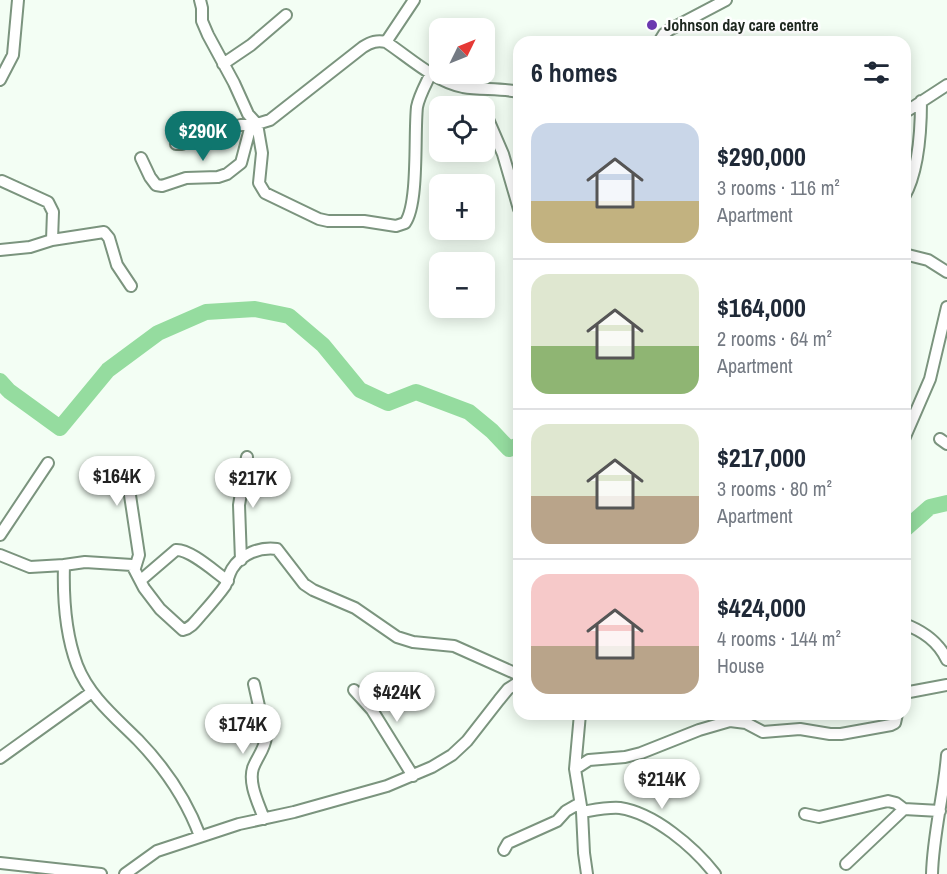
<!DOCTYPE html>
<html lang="en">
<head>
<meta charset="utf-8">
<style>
  :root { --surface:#fff; --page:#f2f2f3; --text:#1f2937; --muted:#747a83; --line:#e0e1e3; --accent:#0f766e }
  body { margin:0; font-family:"Archivo Narrow",sans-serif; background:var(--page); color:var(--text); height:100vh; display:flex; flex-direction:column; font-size:22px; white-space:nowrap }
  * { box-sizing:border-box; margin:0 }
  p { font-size:20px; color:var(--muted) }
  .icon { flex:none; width:33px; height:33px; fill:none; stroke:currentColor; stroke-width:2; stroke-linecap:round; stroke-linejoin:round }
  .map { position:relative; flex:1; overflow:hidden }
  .panel { position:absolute; left:513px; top:36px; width:398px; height:684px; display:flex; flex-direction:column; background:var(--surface); border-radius:18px; box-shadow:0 3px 15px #0003 }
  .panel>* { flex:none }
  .needle { width:39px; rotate:47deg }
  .tools { position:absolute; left:429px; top:18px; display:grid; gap:12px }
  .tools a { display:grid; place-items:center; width:66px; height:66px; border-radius:12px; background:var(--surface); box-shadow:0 3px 15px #0003; font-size:30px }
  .price { position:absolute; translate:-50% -51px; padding:0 14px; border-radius:21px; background:#fff; color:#222; font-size:20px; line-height:39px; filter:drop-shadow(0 2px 3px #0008) }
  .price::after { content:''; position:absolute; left:50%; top:36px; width:18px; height:14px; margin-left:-9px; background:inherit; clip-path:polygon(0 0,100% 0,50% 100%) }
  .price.current { background:var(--accent); color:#fff }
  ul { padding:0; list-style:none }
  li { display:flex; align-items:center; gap:18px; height:150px; padding:0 18px }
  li+li { border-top:2px solid var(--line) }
  li span { display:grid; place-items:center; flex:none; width:168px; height:120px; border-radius:18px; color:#555 }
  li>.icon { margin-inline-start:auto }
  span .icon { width:72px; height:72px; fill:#fffc; stroke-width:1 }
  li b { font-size:26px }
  h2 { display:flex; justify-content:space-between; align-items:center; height:72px; padding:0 18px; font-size:26px }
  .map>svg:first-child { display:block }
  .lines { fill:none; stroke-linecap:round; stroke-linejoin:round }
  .river { stroke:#95dc9f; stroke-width:16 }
  .minor-casing { stroke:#7b947e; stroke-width:14 }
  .minor { stroke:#fff; stroke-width:10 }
  .poi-dot { fill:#6b39b0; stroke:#fff; stroke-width:2 }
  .labels { text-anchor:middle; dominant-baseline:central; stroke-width:5; stroke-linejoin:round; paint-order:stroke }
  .poi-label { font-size:16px; font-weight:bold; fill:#1e281f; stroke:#fff; text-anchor:start }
</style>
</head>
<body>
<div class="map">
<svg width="947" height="874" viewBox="0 0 947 874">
  <rect width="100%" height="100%" fill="#f3fef4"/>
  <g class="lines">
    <path class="river" d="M0 381 9 391 60 428 108 370 158 333 206 312 255 309 289 316 323 345 360 390 388 403 416 392 469 412 492 431 509 449 519 445
      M904 530 930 507 947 503"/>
    <g class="minor-casing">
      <path id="minor" d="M200 0 202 8V21L208 35 234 83 248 114 257 124 262 153 259 183 265 193 319 219 328 221H364L396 226 405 223C419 204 414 133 417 107 419 96 426 84 431 73
        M386 42 414 0
        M659 42 664 34 669 30 726 0
        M223 64 251 45 286 15
        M0 80 13 55 18 0
        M484 110 503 154 519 209
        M904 113 947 85
        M176 144H182L218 130 241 125 257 124 270 120 363 47C371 42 377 40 386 42 410 58 434 81 463 87 481 90 500 88 519 92
        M141 158 150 177 156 185 162 186 186 178 218 177 227 174 241 163 251 125
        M2 181 48 202 53 212 52 240
        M904 197C919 171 921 131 921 101
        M0 250 30 247 52 240 104 232 109 238 117 265 131 286
        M904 254 928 260 947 272
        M904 439 930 379 947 307
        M940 439 947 444
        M0 535 48 463
        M0 555 30 567 64 565
        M241 560 239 505 247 457
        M135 568 139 555 128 482 131 472 139 465
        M141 580 176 550C190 549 215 572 228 581
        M904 624C923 631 938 641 947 660
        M254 684 266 737C265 749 257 757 253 768 248 784 259 804 264 819
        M354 690 372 710 413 776
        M904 693 947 685
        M580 714 575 769 582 812 584 853 587 874
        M0 758 92 692
        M575 769 589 760 625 757 641 753 699 730 730 721 746 723 763 732 800 729 830 734H841L891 725 895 723 897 714
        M582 812C594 810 608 807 620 808 654 813 694 847 715 874
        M805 814 819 817 888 801 896 803 904 809 940 811
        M200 836C187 801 164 767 138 740 115 717 89 696 77 665 65 633 63 599 64 565L85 562 132 565 144 588 160 609 183 630C191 628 195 622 201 615 209 606 218 596 225 586 228 580 229 574 232 569 242 553 260 547 277 549L304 584 313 590 355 608 397 637 413 642 454 646 519 675
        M504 850 508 843 557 821 566 811 580 803
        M0 863 101 874
        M846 864 904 809
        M125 874 157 851 239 824 294 812 387 786 432 767 452 755 467 741 499 700 508 689 519 682
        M932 874C933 834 944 795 947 755"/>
    </g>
    <use href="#minor" class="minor"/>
  </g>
  <circle class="poi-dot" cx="652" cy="25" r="6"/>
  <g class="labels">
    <g class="poi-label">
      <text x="664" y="25">Johnson day care centre</text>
    </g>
  </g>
</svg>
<div class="tools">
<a><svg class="needle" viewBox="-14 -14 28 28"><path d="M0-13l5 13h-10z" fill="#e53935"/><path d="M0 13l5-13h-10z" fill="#747a83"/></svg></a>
<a><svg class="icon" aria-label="locate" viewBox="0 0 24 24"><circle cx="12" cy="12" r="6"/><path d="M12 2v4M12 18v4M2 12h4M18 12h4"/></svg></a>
<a>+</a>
<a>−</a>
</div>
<b class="price current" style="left:203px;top:162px">$290K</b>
<b class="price" style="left:117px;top:507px">$164K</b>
<b class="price" style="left:253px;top:509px">$217K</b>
<b class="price" style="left:397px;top:723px">$424K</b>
<b class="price" style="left:243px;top:755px">$174K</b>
<b class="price" style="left:662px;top:810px">$214K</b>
<section class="panel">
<h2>6 homes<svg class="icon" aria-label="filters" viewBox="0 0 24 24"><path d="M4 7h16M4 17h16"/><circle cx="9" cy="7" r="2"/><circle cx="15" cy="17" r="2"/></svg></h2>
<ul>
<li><span style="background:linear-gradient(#c9d6e8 65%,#c2b280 0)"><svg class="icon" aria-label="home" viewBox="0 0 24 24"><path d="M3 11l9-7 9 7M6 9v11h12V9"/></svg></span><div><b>$290,000</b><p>3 rooms · 116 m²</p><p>Apartment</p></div></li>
<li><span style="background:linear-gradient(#dfe7d0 60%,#8fb573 0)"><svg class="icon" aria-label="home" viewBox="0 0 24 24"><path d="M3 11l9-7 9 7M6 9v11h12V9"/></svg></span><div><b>$164,000</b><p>2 rooms · 64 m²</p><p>Apartment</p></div></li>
<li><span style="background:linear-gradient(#dfe7d0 60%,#b9a48a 0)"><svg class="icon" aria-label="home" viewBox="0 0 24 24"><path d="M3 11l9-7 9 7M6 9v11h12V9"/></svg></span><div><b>$217,000</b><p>3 rooms · 80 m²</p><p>Apartment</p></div></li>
<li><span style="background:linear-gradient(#f6c9c9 60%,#b9a48a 0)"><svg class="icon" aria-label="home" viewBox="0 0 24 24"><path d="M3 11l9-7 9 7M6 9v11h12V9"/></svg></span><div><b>$424,000</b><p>4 rooms · 144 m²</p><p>House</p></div></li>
</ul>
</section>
</div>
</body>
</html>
